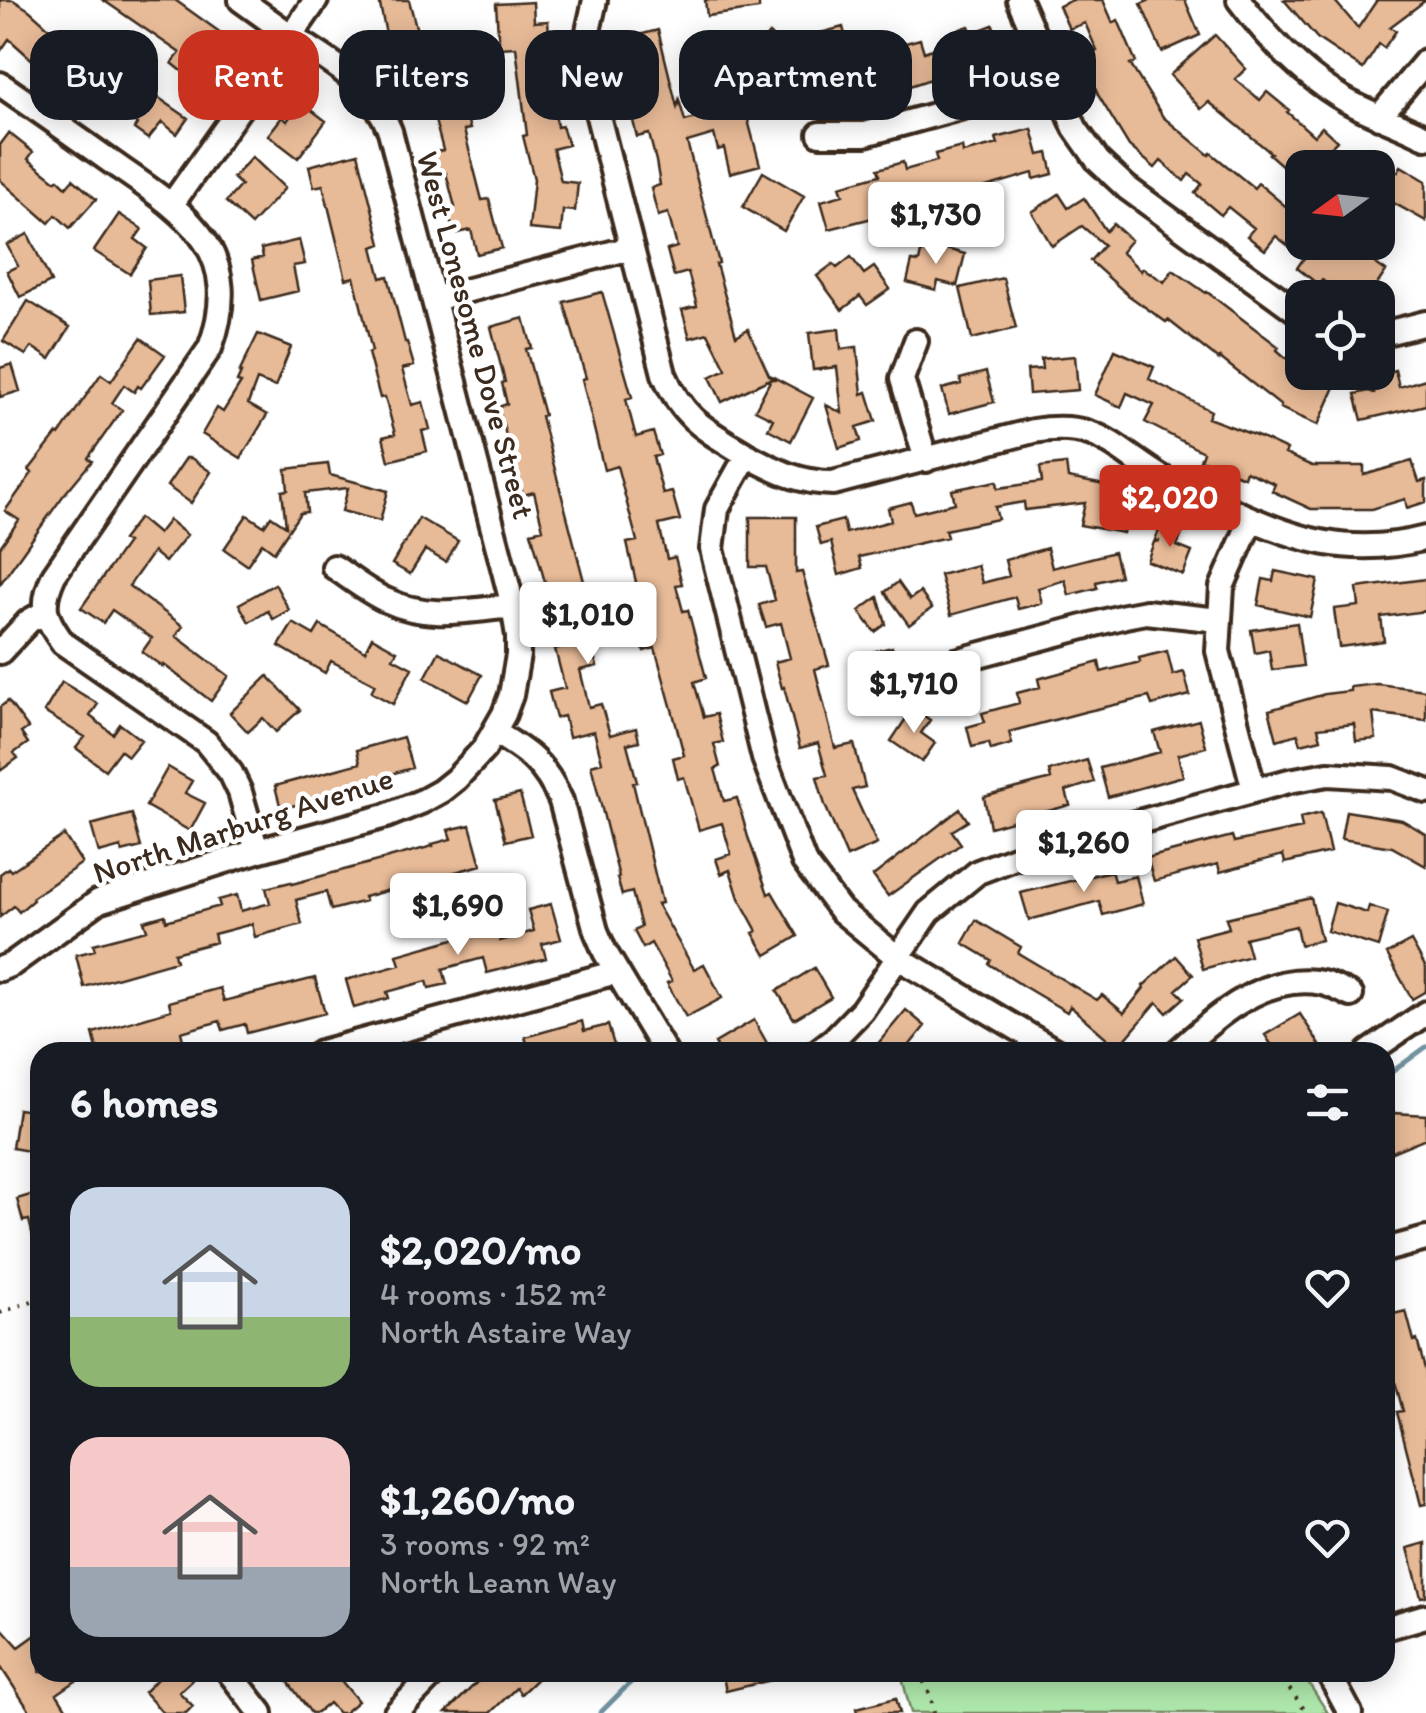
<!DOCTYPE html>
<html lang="en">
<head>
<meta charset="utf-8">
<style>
  :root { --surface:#171b24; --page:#242831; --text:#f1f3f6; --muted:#9ea1a6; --accent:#c8321e }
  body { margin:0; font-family:Itim,sans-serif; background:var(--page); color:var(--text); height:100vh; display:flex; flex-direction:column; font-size:38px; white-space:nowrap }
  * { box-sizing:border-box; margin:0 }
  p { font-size:32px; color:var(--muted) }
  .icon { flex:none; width:55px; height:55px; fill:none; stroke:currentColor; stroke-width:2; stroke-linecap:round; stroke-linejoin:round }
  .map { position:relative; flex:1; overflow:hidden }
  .drawer { position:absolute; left:30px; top:1042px; width:1365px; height:640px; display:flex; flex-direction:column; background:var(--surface); border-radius:30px; box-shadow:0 5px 25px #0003 }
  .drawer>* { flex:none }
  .guide { position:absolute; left:30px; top:30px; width:1368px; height:90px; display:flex; gap:20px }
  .needle { width:65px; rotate:255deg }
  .tools { position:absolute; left:1285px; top:150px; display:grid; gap:20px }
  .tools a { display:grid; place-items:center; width:110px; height:110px; border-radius:20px; background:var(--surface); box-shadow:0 5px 25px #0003; font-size:50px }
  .price { position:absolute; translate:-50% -85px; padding:0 22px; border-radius:10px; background:#fff; color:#222; font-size:32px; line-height:65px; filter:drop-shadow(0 2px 5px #0008) }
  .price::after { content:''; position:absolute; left:50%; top:60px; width:30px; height:22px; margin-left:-15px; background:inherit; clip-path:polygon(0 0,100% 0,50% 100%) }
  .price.current { background:var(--accent); color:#fff }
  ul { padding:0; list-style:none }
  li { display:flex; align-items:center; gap:30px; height:250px; padding:0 40px }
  li span { display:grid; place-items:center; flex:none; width:280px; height:200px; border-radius:30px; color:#555 }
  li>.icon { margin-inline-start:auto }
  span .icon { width:120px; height:120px; fill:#fffc; stroke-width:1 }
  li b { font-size:42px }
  h2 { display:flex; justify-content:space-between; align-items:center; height:120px; padding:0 40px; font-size:42px }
  .chip { padding:0 35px; border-radius:30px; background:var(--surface); box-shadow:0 5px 25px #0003; font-size:35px; line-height:90px }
  .chip.current { background:var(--accent); color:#fff }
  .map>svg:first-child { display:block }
  .green { fill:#aee7ab; stroke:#748864; stroke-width:2.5 }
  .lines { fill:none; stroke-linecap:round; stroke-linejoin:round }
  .stream { stroke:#7292a1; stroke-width:5 }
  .building { fill:#e8bb98; stroke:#3b2a1e; stroke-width:2.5 }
  .minor-casing { stroke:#3b2a1e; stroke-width:30 }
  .path { stroke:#3b2a1e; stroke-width:4; stroke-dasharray:2.5 8; stroke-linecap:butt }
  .minor { stroke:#fff; stroke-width:22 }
  .labels { text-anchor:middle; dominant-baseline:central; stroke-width:9; stroke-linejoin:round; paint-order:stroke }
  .street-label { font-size:32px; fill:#3b2a1e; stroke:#fff }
</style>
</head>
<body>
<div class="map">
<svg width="1426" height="1713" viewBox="0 0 1426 1713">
  <rect width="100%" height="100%" fill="#fff"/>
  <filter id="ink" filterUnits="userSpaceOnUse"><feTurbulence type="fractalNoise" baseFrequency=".01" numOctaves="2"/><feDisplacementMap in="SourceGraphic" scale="20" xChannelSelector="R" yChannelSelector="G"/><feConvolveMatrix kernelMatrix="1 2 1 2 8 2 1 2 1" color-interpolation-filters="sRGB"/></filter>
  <g filter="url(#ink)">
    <path class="green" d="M901 1673H1302L1328 1713H911Z"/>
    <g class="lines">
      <path class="stream" d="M1385 1077 1426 1047
        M600 1713 641 1672"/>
    </g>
    <path class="building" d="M0 0H13L29 10 96 70 102 62 109 68 115 61 130 74 126 78 153 100 156 96 188 118 177 134 162 122 148 139 134 129 137 124 107 100 99 110 60 79 57 82 9 39 0 52Z
      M103 0H175L221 33 205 53 225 69 207 91 172 63 180 53Z
      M379 0H409L422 50 434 47 444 88 458 84 470 129 464 130 482 200 489 199 502 248 477 254 471 230 454 234 447 209 455 207 446 173 438 176 432 153 443 150 433 113 422 116 412 79 401 82 395 60 388 62 380 35 386 34Z
      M705 0H759V9L707 16Z
      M1072 0H1103L1113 23 1118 20 1136 62 1130 64 1163 117 1209 155 1211 153 1254 188 1258 183 1302 220V242H1338L1356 256 1359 252 1386 271 1368 298H1347L1322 280 1319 285 1297 268 1304 258 1276 236 1265 250 1247 236 1254 228 1228 207 1221 215 1195 193 1202 184 1189 174 1184 181 1161 161 1155 168 1129 146 1098 95 1082 57 1097 51 1085 23 1069 29 1059 6Z
      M1150 0H1185L1200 35 1162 52 1141 4Z
      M1284 0H1334L1358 28 1377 0H1426L1390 27 1396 31 1384 48 1379 44 1363 69 1318 39Z
      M533 2 534 22 548 21 550 45H546L557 127 562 126 568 145 553 149 561 181 578 183 575 211 563 210 561 232 529 229 534 179 523 136 527 135 516 47 499 48 496 4Z
      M993 25 1003 55 910 86 906 73 889 78 888 74 840 86 835 69 811 75 801 38 843 27 851 58 920 39 924 52 954 41 951 32 969 26 972 33Z
      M658 30 677 107 679 100 685 121 744 105 760 165 730 173 724 148 718 150 714 134 687 142 719 263 716 264 736 336 748 329 769 375 774 377 722 402 710 377 726 369 708 333 690 338 682 310 697 306 688 272 674 276 667 250 677 247 668 213 658 216 651 188 660 185 656 161 649 134 637 137 619 64 625 62 620 40Z
      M769 34 795 58 777 77 784 83 768 100 728 62 719 87 689 75 702 42 745 59Z
      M1215 35 1246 69 1235 79 1260 100 1267 92 1289 110 1287 112 1314 136 1322 127 1337 141 1330 148 1359 168H1303L1293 159 1285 168 1269 154 1271 153 1209 102 1201 109 1170 75Z
      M301 102 326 121 298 158 268 135 282 117 287 121Z
      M1032 129 1039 155 1048 153 1053 174 1034 179 1033 173 928 204 829 229 821 201 843 195 840 186 880 175 878 169 903 162 905 170 937 161 935 154 962 147 963 153 998 144 996 138Z
      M9 133 33 152 28 159 56 181 58 179 66 187 73 179 96 199 70 228 56 215 49 223 0 180V145Z
      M358 153 381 244 373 247 381 278 388 276 405 342H407L414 366 402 369 412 405 423 402 430 429 422 431 427 451 389 461 383 437 395 434 385 397 380 398 368 353 372 351 354 277 346 279 323 185 314 187 309 166Z
      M252 157 285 188 251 225 226 202 241 185 233 178Z
      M1378 158 1398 172 1401 166 1426 181V221L1383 197 1387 191 1378 184Z
      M763 172 804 196 784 231 743 207Z
      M1059 194 1068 208 1084 198 1106 231 1113 224 1131 240 1121 252 1141 271 1143 268 1164 282 1173 270 1206 293 1207 292 1279 347 1277 350 1302 372H1326L1339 378 1318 425 1280 408 1281 406 1220 358 1219 360 1168 320 1166 322 1128 295 1090 261 1104 245 1082 226 1052 246 1032 212Z
      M119 214 142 229 135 239 147 248 130 274 94 251Z
      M28 234 51 282 20 297 7 271 18 266 7 245Z
      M299 240 305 264 293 266 298 291 261 300 252 260 263 257 261 249Z
      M923 243 965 254 957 286 938 281 936 290 907 282 912 261 919 262Z
      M851 257 864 274 874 267 890 289 867 305 860 296 842 310 817 276 833 264 837 268Z
      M180 276 184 312 151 315 148 280Z
      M1003 278 1016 328 972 339 960 288Z
      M602 292 632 397 626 399 636 437 653 432 660 455 653 457 663 494 672 492 680 520 659 525 667 559 675 557 682 584 676 585 683 611 688 610 706 678 694 682 704 717 716 714 723 742 714 744 720 767 715 769 724 801 737 798 748 837 768 894 772 892 798 936 766 955 753 933 757 931 739 898 730 870 721 874 716 859 731 854 722 823 699 830 684 777 678 779 673 758 684 755 673 713 655 648 644 651 637 623 645 621 627 543 637 541 617 466 604 470 582 379 586 378 564 302Z
      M28 301 70 327 50 359 32 347 26 355 3 341Z
      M524 318 532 348 526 349 544 415 541 416 593 616 597 615 603 639 590 643 597 666 580 670 589 707 601 704 610 735 636 728 639 741 627 744 637 782 633 783 662 903 657 904 694 969 704 964 722 998 686 1017 667 983 672 981 651 943 643 948 634 931 641 927 632 892 622 895 617 878 619 877 591 765 602 762 594 731 569 737 564 716 556 718 549 692 565 688 555 649 563 647 531 532 543 529 534 492 523 495 498 407 507 404 502 383 505 382 491 327Z
      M839 329 841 349 857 347 862 394 867 392 876 421 857 427 861 441 839 448 826 405 842 413 837 367 813 370 809 333Z
      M258 334 291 347 275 387 257 380 248 404 267 415 241 458 202 434 217 408 223 412 241 383 237 382 241 373H239Z
      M141 338 165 355 141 388 138 386 134 392 124 385 112 403 122 410 88 458 92 461 63 496 0 584V547L19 520 5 511 32 473 29 470 57 434 59 435 101 374 111 381Z
      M1115 350 1154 367 1149 379 1211 411 1208 418 1259 437 1287 450 1285 454 1312 466H1364V475L1412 461 1419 482 1426 480V502L1407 508 1405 499 1372 509H1311L1272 491 1275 484 1246 471 1244 477 1200 460 1203 452 1145 422 1154 405 1127 393 1121 407 1095 395Z
      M1075 356 1078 390 1029 394 1027 370 1042 369 1041 359Z
      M12 364 20 391 0 397V368Z
      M1395 370 1399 387 1426 379V405L1362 420 1355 394 1369 391 1374 393 1370 376Z
      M986 372 994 402 949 414 942 389 961 384 960 379Z
      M771 379H777L813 398 791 441 768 429 773 419 755 410Z
      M186 458H191L211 472 191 503 167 486Z
      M328 464 330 475 388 491 380 521 342 511 348 488 305 493 307 512 300 513 274 552 262 543 247 565 224 549 247 515 264 526 271 516 286 526 282 491 288 490 286 469Z
      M1066 464 1068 478 1110 486 1107 502 1128 507 1123 533 1080 525 1085 503 1025 510 1024 502 995 507 998 519 945 530 947 537 859 557 862 568 839 575 831 542 821 545 816 527 843 520 846 533 891 521 888 508 911 502 914 513 955 503 952 490 997 481 998 488 1042 482 1040 467Z
      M750 517H796V573L802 572 829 665 815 669 835 748 854 744 865 787 852 790 877 844 847 857 825 805 817 777 827 775 818 743 800 748 784 687 782 688 775 662 790 658 781 623 766 627 759 605 775 600 766 567H750Z
      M139 518 158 534 169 520 187 535 165 562 153 552 129 586 183 626 176 636 229 676 211 701 164 665 163 667 142 652 152 638 112 610 103 623 81 608 127 543 122 540Z
      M419 518 458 541 446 562 425 550 410 574 392 564Z
      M1163 521 1184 529 1177 546 1192 552 1183 575 1147 561 1154 542 1160 541 1155 540Z
      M1047 548 1052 568 1114 552 1120 576 1096 582 1097 588 1069 595 1065 580 1038 588 1042 603 1018 609 1015 597 951 615 940 575 977 565 982 583 1009 576 1005 560Z
      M1275 571 1318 580 1310 617 1258 605 1263 579 1273 581Z
      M1426 579V611L1381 617 1384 641 1339 647 1334 609 1359 606 1357 588Z
      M898 582 910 599 920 592 932 608 909 625 885 592Z
      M275 584 289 610 273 619 268 611 249 622 239 604Z
      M878 597 886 624 875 632 859 611Z
      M293 623 314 635 320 625 365 651 372 637 397 651 393 658 412 668 393 704 371 692 375 684 331 661 325 673 279 646Z
      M1297 623 1303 666 1272 670 1269 650 1255 653 1251 630Z
      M892 647 906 699 875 707 868 681 879 679 872 652Z
      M1167 651 1173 675 1184 672 1190 695 1152 705 1149 697 1084 712 1009 732 1012 744 991 750 989 743 972 747 967 727 985 722 982 713 1019 703 1017 693 1040 687 1038 679 1099 662 1101 672 1140 662 1139 658Z
      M439 652 482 675 468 701 425 678Z
      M268 676 300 710 276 732 263 718 248 732 230 713Z
      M62 682 98 704 90 716 113 734 120 724 141 740 128 756 120 750 105 770 76 748 85 737 44 712Z
      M1377 684 1426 690V720L1373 713 1376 739 1356 741 1354 724 1318 728 1321 739 1301 744 1298 734 1277 740 1269 710 1325 694 1350 691V687Z
      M8 701 28 728 21 733 28 743 14 753 18 758 0 771V707Z
      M913 708 930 720 921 733 935 743 922 762 891 741Z
      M1199 720 1206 747 1178 755 1183 776 1108 797 1100 768 1160 752 1154 732Z
      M403 737 412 768 342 788 343 792 281 809 275 786 360 763 357 750Z
      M1087 760 1094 782 1066 791 1070 805 990 827 984 797 1051 779 1049 771Z
      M168 767 192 781 185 793 205 803 190 831 146 806Z
      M520 794 531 835 506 841 495 800Z
      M960 809 968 821 952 831 961 844 888 896 873 876Z
      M1346 811 1402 820 1426 834V866L1392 847 1341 839Z
      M1321 813 1330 852 1285 863 1283 855 1220 872 1218 864 1154 881 1147 858 1232 836 1234 842 1302 828 1300 818Z
      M132 814 141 847 122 852 121 847 99 853 91 825Z
      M470 825 481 865 364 897 365 901 331 910 326 892 296 900 302 924 255 937 252 924 214 934 216 942 174 953 176 961 84 987 76 955 95 950 93 944 147 930 144 921 165 915 166 921 220 906 218 900 237 895 241 911 270 903 266 888 291 882 292 884 433 846 432 844 451 839 448 830Z
      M64 835 82 863 32 898 33 900 19 912 14 906 0 917V874L8 868 11 871Z
      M1111 871 1114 881 1136 876 1143 904 1103 915 1099 901 1029 920 1021 893Z
      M1311 898 1321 940 1300 945 1296 926 1245 938 1250 956 1203 969 1194 937 1229 928 1226 918Z
      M1335 903 1367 913 1369 906 1388 912 1378 947 1327 931Z
      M551 904 561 939 542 944 546 958 487 973 483 958 443 969 447 984 429 988 427 981 387 992 389 998 354 1008 346 980 400 965 397 955 496 927 500 941 534 931 528 910Z
      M976 920 1021 947 1018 953 1097 1000 1102 995 1124 1013 1144 988 1143 986 1176 956 1193 975 1176 990 1184 998 1167 1013 1157 1002 1118 1048 1070 1006 1067 1012 1023 986 989 964 991 960 963 943Z
      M1411 941 1426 968V991L1412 999 1387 954Z
      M814 968 831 997 794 1019 777 991Z
      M315 978 325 1013 247 1033 245 1024 223 1030 220 1021 181 1032 185 1048 168 1052H98L93 1033 171 1010 169 1002 220 988 224 1001Z
      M906 1010 925 1026 904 1052H871Z
      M1300 1014 1320 1045 1308 1052H1276L1265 1035Z
      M754 1020 768 1045 755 1052H720L715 1043Z
      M582 1021 584 1031 608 1025 616 1052H530L525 1037Z
      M18 1109 40 1112V1153L12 1148Z
      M1394 1113 1426 1115V1138L1385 1155V1117Z
      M40 1192V1245H35L29 1220 23 1221 17 1199Z
      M1406 1311 1414 1341 1417 1340 1426 1373V1504L1421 1505 1397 1412 1403 1411 1385 1345V1316Z
      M1426 1543V1596L1421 1597 1408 1548Z
      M0 1626 19 1647 40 1632V1672H89L57 1694 69 1713H31L0 1666Z
      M164 1672H185L192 1680 179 1692 193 1706 186 1713H163L144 1692Z
      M281 1672H334L358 1701 344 1713H338L329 1703 317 1713H311Z
      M487 1672H544L521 1694 516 1688 490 1713H446Z
      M722 1672H779L780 1678 726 1691Z
      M896 1698 900 1713H858L857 1708Z"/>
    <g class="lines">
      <g class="minor-casing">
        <path id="minor" d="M595 0 587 36 588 77 664 374C683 420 706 430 747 455L717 509 712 549 764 758 804 862 841 911 897 957 1057 1052
          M1019 0 1075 128 1098 161 1127 188 1302 315
          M1239 0C1269 40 1303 76 1347 101 1373 115 1400 124 1426 137
          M0 84C38 110 76 137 114 164 186 214 246 249 210 348L54 575C40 605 44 617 63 643L206 742 231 773 240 792 257 851
          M1379 117 1426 61
          M820 134H865L1003 96 1052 77
          M172 204 291 36 241 0
          M434 299 631 248
          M1378 335 1426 323
          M916 341 902 379 926 460
          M747 455C776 471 800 483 833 483L1033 431C1100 420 1113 449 1164 479 1184 490 1206 499 1227 508 1295 540 1350 558 1426 538
          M1251 520 1222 587 1218 651 1254 790
          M334 567C352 579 369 593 388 601 428 620 471 610 513 606
          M0 652 29 621 45 612
          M956 661 1125 616 1146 612 1219 620
          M494 732C528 752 545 764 561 801L596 931 605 952 665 1052
          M0 969 12 964 99 901 257 851 386 816 423 801 441 791 456 779 484 749 504 714 511 695 518 655V636L513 606 390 131C370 81 334 65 291 36L316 0
          M321 1052 617 972
          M817 1052 834 1039 862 1010 929 912 978 872 1033 851 1289 781 1328 774 1392 778 1426 791
          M1177 1052C1216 1017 1264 972 1322 983 1332 985 1342 991 1351 995
          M1369 1052 1426 1013
          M1385 1250 1426 1239
          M1385 1628 1426 1616
          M229 1672 261 1713
          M1328 1672 1350 1713
          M396 1713 436 1672"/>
      </g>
      <path class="path" d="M0 1313 40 1298
        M919 1672 931 1697 934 1713
        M1277 1672 1307 1713"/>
      <use href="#minor" class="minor"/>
    </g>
  </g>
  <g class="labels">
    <g class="street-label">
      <text transform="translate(476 335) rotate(75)">West Lonesome Dove Street</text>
      <text transform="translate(243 825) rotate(-18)">North Marburg Avenue</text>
    </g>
  </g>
</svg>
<div class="tools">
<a><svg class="needle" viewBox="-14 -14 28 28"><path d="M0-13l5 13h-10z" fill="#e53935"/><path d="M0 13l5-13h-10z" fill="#9ea1a6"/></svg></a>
<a><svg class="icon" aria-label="locate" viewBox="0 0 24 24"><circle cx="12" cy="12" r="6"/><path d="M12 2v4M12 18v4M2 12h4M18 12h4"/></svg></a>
</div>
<b class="price" style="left:936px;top:267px">$1,730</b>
<b class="price current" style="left:1170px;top:550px">$2,020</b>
<b class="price" style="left:588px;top:667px">$1,010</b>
<b class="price" style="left:914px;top:736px">$1,710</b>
<b class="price" style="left:1084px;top:895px">$1,260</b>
<b class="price" style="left:458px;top:958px">$1,690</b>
<div class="guide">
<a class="chip">Buy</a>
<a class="chip current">Rent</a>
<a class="chip">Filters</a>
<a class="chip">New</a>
<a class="chip">Apartment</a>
<a class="chip">House</a>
</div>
<section class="drawer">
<h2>6 homes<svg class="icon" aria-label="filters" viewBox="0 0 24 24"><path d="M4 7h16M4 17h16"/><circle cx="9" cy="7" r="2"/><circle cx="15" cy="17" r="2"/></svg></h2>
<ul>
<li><span style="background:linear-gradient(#c9d6e8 65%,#8fb573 0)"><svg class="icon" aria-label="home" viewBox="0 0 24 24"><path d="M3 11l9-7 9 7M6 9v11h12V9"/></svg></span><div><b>$2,020/mo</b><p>4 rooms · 152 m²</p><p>North Astaire Way</p></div><svg class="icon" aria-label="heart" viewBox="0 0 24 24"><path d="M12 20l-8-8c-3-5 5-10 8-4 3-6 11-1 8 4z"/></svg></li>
<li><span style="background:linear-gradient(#f6c9c9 65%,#9aa5b1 0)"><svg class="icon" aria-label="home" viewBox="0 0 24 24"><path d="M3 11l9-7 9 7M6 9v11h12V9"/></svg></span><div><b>$1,260/mo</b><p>3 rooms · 92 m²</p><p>North Leann Way</p></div><svg class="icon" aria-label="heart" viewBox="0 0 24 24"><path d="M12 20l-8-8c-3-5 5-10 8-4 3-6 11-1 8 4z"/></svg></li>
</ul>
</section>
</div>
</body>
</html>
